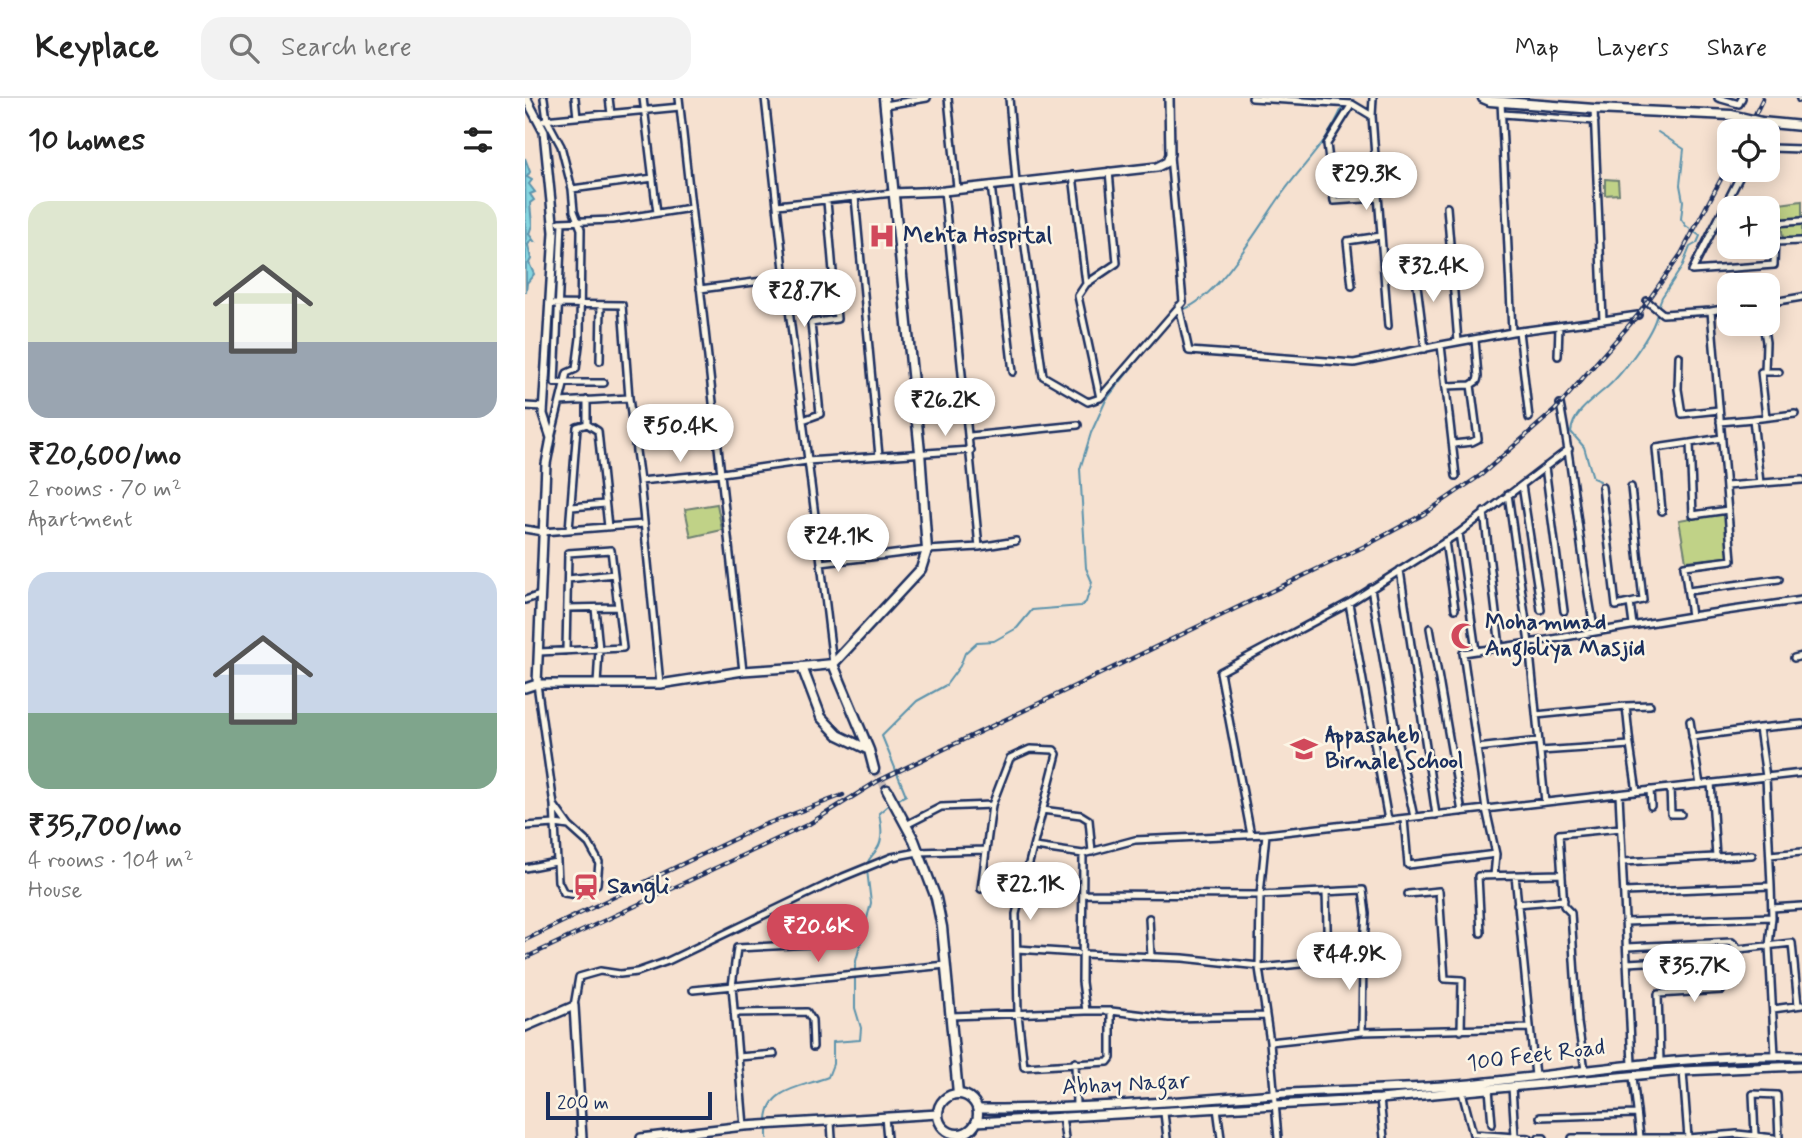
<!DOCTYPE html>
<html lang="en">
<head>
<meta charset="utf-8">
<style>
  :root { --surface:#fff; --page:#f2f2f2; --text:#222; --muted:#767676; --line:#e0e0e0; --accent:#d1495b }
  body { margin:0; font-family:Mynerve,sans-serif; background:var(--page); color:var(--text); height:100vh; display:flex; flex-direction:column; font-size:26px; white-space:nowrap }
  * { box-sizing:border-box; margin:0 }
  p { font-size:23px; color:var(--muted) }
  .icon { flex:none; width:38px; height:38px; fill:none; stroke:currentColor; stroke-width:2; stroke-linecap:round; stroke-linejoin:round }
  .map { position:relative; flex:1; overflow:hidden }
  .drawer { display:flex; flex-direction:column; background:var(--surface); width:525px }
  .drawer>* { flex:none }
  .buttons { position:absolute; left:1192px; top:21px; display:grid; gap:14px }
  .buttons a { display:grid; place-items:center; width:63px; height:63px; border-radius:14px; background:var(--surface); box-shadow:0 4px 18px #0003; font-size:35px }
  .scale { position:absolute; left:21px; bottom:18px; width:166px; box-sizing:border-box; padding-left:7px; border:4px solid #1b2f5e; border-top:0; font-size:19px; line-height:24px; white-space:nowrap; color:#1b2f5e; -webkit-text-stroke:5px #fcf5e5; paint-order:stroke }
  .price { position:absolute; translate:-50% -60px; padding:0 16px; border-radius:24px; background:#fff; color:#222; font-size:23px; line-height:46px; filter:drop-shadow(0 2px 4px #0008) }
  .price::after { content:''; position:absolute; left:50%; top:42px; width:21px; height:16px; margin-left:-10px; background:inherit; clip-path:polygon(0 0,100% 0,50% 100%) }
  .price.selected { background:var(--accent); color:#fff }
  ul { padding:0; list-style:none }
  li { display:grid; align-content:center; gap:14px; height:371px; padding:0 28px }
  li span { display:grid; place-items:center; height:217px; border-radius:21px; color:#555 }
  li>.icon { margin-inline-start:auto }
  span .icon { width:126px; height:126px; fill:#fffc; stroke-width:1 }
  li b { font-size:30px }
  h2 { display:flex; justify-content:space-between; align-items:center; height:84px; padding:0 28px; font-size:30px }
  header { display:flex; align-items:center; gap:42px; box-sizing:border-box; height:98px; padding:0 35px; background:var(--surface); border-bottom:2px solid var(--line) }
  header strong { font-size:33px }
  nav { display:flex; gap:38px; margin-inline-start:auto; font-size:24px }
  .search { width:490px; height:63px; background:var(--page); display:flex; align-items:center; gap:18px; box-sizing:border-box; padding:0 24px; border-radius:21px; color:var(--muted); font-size:26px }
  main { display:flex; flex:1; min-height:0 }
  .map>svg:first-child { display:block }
  .green { fill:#c0d287; stroke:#6e8072; stroke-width:2 }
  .water { fill:#85d6e0; stroke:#5b93ac; stroke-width:2 }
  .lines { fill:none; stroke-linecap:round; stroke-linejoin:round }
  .stream { stroke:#5b93ac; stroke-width:2 }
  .primary-tunnel { stroke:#cabdb9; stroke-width:8; stroke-dasharray:8 4; stroke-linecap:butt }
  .street-casing { stroke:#1b2f5e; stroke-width:10 }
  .secondary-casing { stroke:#1b2f5e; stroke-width:12 }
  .primary-casing { stroke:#1b2f5e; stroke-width:13 }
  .street { stroke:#fcf5e5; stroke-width:5 }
  .secondary { stroke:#fcf5e5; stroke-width:7 }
  .primary { stroke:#fcf5e5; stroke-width:8 }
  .rail-casing { stroke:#1b2f5e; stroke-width:4.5 }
  .rail { stroke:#fcf5e5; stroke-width:2; stroke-dasharray:5; stroke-linecap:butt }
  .primary-bridge-casing { stroke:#1b2f5e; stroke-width:13; stroke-linecap:butt }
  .primary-bridge { stroke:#fcf5e5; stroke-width:8 }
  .labels { text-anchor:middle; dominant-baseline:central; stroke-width:5; stroke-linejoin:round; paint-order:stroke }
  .poi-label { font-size:23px; font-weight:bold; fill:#1b2f5e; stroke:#fcf5e5; text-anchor:start }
  .street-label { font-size:23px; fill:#1b2f5e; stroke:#fcf5e5 }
</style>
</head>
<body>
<header>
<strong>Keyplace</strong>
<div class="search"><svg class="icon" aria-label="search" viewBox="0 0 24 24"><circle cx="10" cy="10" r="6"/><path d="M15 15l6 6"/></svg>Search here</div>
<nav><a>Map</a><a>Layers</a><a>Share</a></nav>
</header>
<main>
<section class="drawer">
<h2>10 homes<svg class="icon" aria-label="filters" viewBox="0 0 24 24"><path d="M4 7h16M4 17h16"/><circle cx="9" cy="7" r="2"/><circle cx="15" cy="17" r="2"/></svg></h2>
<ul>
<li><span style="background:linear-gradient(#dfe7d0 65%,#9aa5b1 0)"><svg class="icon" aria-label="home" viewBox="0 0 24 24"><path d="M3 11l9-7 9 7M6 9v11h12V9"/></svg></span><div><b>₹20,600/mo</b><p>2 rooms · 70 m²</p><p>Apartment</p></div></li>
<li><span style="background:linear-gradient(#c9d6e8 65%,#7fa58c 0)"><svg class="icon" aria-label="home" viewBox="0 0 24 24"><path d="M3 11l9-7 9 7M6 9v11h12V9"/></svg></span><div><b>₹35,700/mo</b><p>4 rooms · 104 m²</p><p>House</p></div></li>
</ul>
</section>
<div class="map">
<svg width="1277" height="1040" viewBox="0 0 1277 1040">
  <rect width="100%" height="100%" fill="#f6e1d0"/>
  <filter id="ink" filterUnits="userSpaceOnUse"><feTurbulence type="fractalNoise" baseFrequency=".0143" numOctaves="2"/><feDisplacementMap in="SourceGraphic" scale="14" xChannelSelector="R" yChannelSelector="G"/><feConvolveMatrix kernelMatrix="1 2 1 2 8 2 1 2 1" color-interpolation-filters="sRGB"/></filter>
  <g filter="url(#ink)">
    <path class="green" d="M1080 81 1093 82 1094 96 1080 97Z
      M1277 103V139L1258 142 1254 106Z
      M192 406 197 432 166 439 160 411Z
      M1202 414 1205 459 1161 463 1154 422Z"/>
    <path class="water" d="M0 60 5 74 2 79 7 82 4 86 10 94 5 96 9 102 5 105 7 127 4 136 9 143 6 142 3 147 6 161 4 165 9 176 2 185 1 194Z"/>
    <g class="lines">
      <path class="stream" d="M1133 34 1159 51 1155 87 1158 103 1156 121 1161 128 1175 138 1172 145 1165 149 1157 169 1137 199 1133 209
        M657 212C694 199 734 128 757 96 781 62 801 48 818 8
        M1075 383 1068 380 1059 349 1046 334C1048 315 1066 303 1079 292 1095 279 1129 235 1132 215
        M370 703 381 697 357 638 392 603 421 587 435 568 440 555 452 544 469 543 492 530 507 512 556 508 561 504 567 484 561 470 555 371 566 335 581 302 632 238
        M342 766C344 759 348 758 352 751 359 741 356 726 354 715L366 705
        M242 1022C243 990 278 989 303 979L308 966V944L335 942 336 930 330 910V867L346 805 342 772
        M242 1040V1028"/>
      <path class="primary-tunnel" d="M349 671 362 692"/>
      <g class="street-casing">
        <path id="street" d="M19 0 22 22 36 48 47 91 49 113 56 131 55 240 51 271 42 275 26 340
          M50 0 52 19
          M84 0 86 16
          M118 0 132 115
          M154 0 218 573
          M240 0 260 180 296 465
          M423 0 432 90
          M484 0 491 84 518 278 563 304 575 300 658 204 645 58
          M727 0 827 6 847 18
          M848 0 847 18 863 228
          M1193 0 1214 6 1217 0
          M1275 1H1277
          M976 4 987 234
          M827 6 802 46 809 103 853 100
          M360 7 402 0
          M978 16 1070 23
          M19 22 155 9
          M1242 50 1277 51
          M548 77 561 186 553 198 575 300
          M466 87 488 274
          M47 91 128 80
          M419 93 454 449
          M330 99 354 358
          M1201 105 1251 108 1249 167 1167 173 1218 72
          M252 107 368 95
          M922 109 933 244
          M34 124 88 122 166 110
          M37 124 30 285H79
          M1250 125 1277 123
          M1250 144 1277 143
          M889 163 900 251
          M561 186 592 165 584 73
          M827 188 822 143 856 138
          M175 191 260 180
          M1122 203 1138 216 1186 213 1207 462 1159 468 1166 518
          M1242 205 1277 199
          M24 206 97 207 104 300 115 383 135 586
          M654 208 664 253 829 265 916 247
          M1186 213 1204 210
          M1078 222 1113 217
          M1238 226 1241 244 1240 274
          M994 233 1004 320
          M1033 258 1034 228
          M1154 258 1153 291 1157 316 1194 312
          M75 263 76 207
          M921 288 946 287
          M35 304 104 300
          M1035 306C1050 382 1055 459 1070 534
          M0 308 18 309
          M1241 319 1236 274H1254
          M1228 321 1270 316
          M278 322 295 316 286 225 312 221 302 103
          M1195 324 1228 321 1235 385
          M62 326V302
          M445 338 553 327
          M1165 345 1197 340
          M928 346 947 344 953 341 946 287 952 283 953 279 950 242
          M1020 369 1039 513
          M931 378 916 247 987 234 1078 222 1069 11
          M115 383 197 375 282 363 446 352
          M997 387 1016 512
          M1201 388 1277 382
          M1077 389 1091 508 1105 505
          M1106 389 1118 502 1105 505 1108 527
          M983 396 1004 545 1166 518 1277 502
          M47 409 80 406
          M1137 413 1131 350 1165 345 1168 417 1203 412
          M959 414 975 549
          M0 431 18 434 119 426
          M44 432 52 329 62 326 73 333 83 429
          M934 435 951 553
          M920 443 930 511
          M875 472 911 717
          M43 481 89 476
          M846 490 872 641 889 719
          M1163 493 1254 481
          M0 502 15 497
          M824 505 863 722
          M42 510 93 509
          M70 510 74 551 72 587
          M905 530 937 714
          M14 554 98 550 86 452 43 455 41 553
          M1269 560 1277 558
          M308 566 296 465 402 452 454 449 491 443
          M12 586 29 707 33 783 39 795 53 797 72 786 74 764 64 746 44 728 29 707
          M1101 608 1125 607
          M1011 617 1101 608 1105 647 1015 653
          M1165 623 1175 687
          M1234 630 1277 626
          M1105 647 1112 694
          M952 650 1014 643
          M1186 685 1191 759
          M1145 690 1146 716H1156
          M1125 692 1126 708
          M1094 696 1107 966
          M467 707 485 660 505 651 529 652 532 656 491 816 493 916 499 969 583 964 586 960V913
          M517 712 556 717 564 722 567 754
          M879 721 883 767 971 756 969 778
          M381 727 416 709 467 707 456 791
          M0 728 30 726 44 728
          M741 736 1277 675
          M726 737 695 574 824 505 934 435 1044 351
          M510 749 558 756 610 742 741 736 735 797 734 870 745 944 753 1040
          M558 756 557 884 561 913H586L644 920 740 918
          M971 756 961 711 938 555 1004 545 1020 704
          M1245 757 1277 754
          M1098 764 1227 757
          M0 770 31 764
          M990 777 1010 978
          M1246 788 1247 819
          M801 794 803 863
          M1099 794 1246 788 1241 679 1234 630 1167 639
          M559 796 735 797 838 792 841 816 838 860
          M883 796 914 793 920 881 937 882 936 933
          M992 806 1039 802
          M1247 810 1277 808
          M624 820 626 859
          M1100 824 1247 819 1244 848 1250 957
          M956 835 953 778 1037 776
          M1102 849 1207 844 1214 851 1267 845 1273 907
          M492 851 552 855
          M558 856 658 860 734 868
          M1102 865 1177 861
          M734 870 838 860 837 934 745 944
          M168 892 421 867
          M49 908 54 879 75 873 95 876 112 874 143 863 318 779 367 759 393 754 460 752
          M1248 911 1277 907
          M209 915 282 914 287 922 288 949
          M426 918 561 913
          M837 934 1004 930
          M213 959 249 956
          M1135 963 1133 896 1197 892
          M550 964 551 1008
          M1060 972 1053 925 1046 815 1039 808 1034 736 1096 730
          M1158 973 1163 1040
          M1108 979 1115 1039
          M987 989 990 1038
          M964 991 967 1026
          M937 994 948 1036 1004 1040
          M855 1001 859 1040
          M692 1010 696 1040
          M639 1015 642 1040
          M537 1018 540 1040
          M360 1019 362 1040
          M1015 1019 1111 1016
          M306 1024 307 1040
          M219 1028 207 888 212 850 287 846
          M1230 1038 1228 996 1252 997 1254 1040
          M1014 1040H1019
          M1047 1040H1163L1212 1036 1249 1040"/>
      </g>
      <g class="secondary-casing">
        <path id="secondary" d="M368 95 419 93 632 69 642 64 645 56 644 0
          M12 586H135L218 573 277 569
          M0 590 12 586 21 366 26 340 18 316 29 134 19 34 1 0
          M0 929 49 908 57 1040
          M453 1011C551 1011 650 1004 749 996 814 991 879 992 945 986 1056 974 1165 956 1277 958
          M451 1024 855 1001 1158 973 1277 968
          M116 1040 219 1028 413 1016"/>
      </g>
      <g class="primary-casing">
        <path id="primary" d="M958 0 965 3 1069 11 1206 17
          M1236 24 1277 28
          M308 566 344 652
          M349 671 344 652 313 637 296 619 277 569 308 566 396 471 402 452 395 354 359 0
          M362 692 389 742 411 800 417 829 433 995
          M413 1016a20 20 0 1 1 40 0a20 20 0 1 1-40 0Z"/>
      </g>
      <use href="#street" class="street"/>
      <use href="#secondary" class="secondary"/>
      <use href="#primary" class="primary"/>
      <g class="rail-casing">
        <path id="rail" d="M1222 33 1238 0
          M0 842 236 728 318 697
          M0 860 284 726 353 683 840 448 899 416 956 377 1030 312 1113 217 1156 156 1204 66"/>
      </g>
      <use href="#rail" class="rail"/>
      <g class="primary-bridge-casing">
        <path id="primary-bridge" d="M1206 17 1236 24"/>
      </g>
      <use href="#primary-bridge" class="primary-bridge"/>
    </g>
  </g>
  <defs>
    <g id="hospital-bare" transform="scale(2.1)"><path d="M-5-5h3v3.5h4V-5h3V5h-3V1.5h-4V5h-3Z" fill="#d1495b" stroke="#fcf5e5" stroke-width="2.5" paint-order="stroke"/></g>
    <g id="mosque-bare" transform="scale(2.1)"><path d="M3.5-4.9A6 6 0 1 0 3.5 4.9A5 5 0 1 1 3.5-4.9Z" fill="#d1495b" stroke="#fcf5e5" stroke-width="2.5" paint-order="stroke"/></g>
    <g id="school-bare" transform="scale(2.1)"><path d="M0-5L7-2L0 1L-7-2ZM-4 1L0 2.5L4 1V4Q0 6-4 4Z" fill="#d1495b" stroke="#fcf5e5" stroke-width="2.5" paint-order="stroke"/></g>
    <g id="station-bare" transform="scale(2.1)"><path d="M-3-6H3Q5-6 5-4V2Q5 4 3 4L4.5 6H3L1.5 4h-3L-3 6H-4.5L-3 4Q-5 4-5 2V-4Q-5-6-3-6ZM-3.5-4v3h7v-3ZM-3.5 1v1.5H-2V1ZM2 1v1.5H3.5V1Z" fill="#d1495b" stroke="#fcf5e5" stroke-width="2.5" paint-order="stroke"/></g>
  </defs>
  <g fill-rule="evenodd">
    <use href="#hospital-bare" x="357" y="138"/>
    <use href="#mosque-bare" x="939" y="538"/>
    <use href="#school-bare" x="779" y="651"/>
    <use href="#station-bare" x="61" y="789"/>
  </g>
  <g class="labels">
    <g class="poi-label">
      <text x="378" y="138">Mehta Hospital</text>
      <text x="960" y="525">Mohammad<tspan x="960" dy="26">Angloliya Masjid</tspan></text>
      <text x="800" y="638">Appasaheb<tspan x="800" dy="26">Birnale School</tspan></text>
      <text x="82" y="789">Sangli</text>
    </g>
    <g class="street-label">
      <text transform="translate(1011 958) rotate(-7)">100 Feet Road</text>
      <text transform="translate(601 987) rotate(-3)">Abhay Nagar</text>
    </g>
  </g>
</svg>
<div class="buttons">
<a><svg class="icon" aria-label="locate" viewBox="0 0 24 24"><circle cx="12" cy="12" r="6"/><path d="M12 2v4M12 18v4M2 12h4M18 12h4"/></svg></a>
<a>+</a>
<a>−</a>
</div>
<div class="scale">200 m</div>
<b class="price" style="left:841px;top:114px">₹29.3K</b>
<b class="price" style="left:908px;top:206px">₹32.4K</b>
<b class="price" style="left:279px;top:231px">₹28.7K</b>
<b class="price" style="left:420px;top:340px">₹26.2K</b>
<b class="price" style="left:155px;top:366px">₹50.4K</b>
<b class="price" style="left:313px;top:476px">₹24.1K</b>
<b class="price" style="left:505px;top:824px">₹22.1K</b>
<b class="price selected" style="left:293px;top:866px">₹20.6K</b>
<b class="price" style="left:824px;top:894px">₹44.9K</b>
<b class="price" style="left:1169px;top:906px">₹35.7K</b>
</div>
</main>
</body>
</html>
